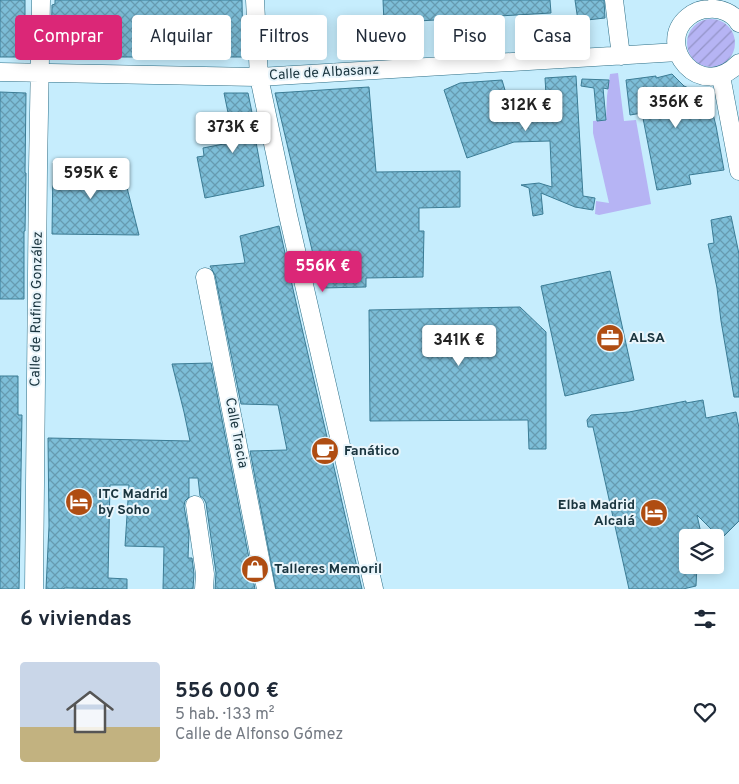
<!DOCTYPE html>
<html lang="es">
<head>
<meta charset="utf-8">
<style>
  :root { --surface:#fff; --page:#f2f2f3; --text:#1f2937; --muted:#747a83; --line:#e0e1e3; --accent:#db2777 }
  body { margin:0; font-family:Overpass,sans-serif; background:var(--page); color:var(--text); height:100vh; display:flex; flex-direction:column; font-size:19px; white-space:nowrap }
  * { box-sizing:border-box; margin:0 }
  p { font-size:16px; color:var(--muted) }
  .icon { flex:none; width:28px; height:28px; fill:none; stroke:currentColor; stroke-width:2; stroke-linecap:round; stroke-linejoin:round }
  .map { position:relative; height:589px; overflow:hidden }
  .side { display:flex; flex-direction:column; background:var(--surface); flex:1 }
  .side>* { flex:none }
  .top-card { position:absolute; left:15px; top:15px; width:710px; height:45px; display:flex; gap:10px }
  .buttons { position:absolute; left:679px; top:529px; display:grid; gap:10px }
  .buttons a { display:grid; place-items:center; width:45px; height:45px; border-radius:5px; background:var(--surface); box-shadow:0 2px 12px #0003; font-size:25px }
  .price { position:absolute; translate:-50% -42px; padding:0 11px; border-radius:5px; background:#fff; color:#222; font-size:16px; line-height:32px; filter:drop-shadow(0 1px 2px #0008) }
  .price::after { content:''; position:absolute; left:50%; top:30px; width:15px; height:11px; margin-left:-8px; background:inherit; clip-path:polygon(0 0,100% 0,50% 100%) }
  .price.selected { background:var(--accent); color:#fff }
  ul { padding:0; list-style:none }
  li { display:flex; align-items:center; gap:15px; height:125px; padding:0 20px }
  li+li { border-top:1px solid var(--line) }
  li span { display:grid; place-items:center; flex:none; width:140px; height:100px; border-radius:5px; color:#555 }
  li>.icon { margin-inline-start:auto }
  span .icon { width:60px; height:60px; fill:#fffc; stroke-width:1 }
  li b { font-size:21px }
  h2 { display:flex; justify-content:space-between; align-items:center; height:60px; padding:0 20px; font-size:21px }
  .pill { padding:0 18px; border-radius:5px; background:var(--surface); box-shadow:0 2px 12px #0003; font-size:18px; line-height:45px }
  .pill.selected { background:var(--accent); color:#fff }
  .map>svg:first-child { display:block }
  .grass { fill:#b6b4f4 }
  .garden { fill:url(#garden-furrows) }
  .building { fill:url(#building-cross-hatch); stroke:#3b7c95 }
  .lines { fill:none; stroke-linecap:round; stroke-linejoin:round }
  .minor-casing { stroke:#2d6f87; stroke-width:19 }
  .minor { stroke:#fff; stroke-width:18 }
  .labels { text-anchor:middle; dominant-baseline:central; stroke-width:4; stroke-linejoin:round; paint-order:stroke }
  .street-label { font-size:14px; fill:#19343e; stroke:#e9f5fb }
  .poi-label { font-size:14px; font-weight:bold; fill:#19343e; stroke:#e9f5fb; text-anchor:start }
</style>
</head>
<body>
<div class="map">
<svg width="739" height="589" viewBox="0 0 739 589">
  <defs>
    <pattern id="garden-furrows" width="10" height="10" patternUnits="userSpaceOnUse" patternTransform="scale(1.25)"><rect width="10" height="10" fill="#b6b4f4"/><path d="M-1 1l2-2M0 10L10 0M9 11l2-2" fill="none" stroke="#9393c7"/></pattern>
    <pattern id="building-cross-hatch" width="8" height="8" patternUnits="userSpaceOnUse" patternTransform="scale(1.25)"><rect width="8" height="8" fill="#7dbed8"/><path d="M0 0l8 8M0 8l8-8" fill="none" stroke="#669bb1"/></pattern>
  </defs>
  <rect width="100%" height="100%" fill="#c6edfd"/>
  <path class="grass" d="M618 73 624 121 636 120 651 204 599 215 595 214 596 201 609 203 593 133V121L606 120 607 96 610 74Z"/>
  <path class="garden" d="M687 43a24 24 0 1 1 48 0a24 24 0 1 1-48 0Z"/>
  <path class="building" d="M0 0H25V57H0Z
    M55 0H242L243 57H51L52 5 55 4Z
    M383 0H550L551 13 499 16 500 29 436 33 435 20 384 23Z
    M575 0H604L605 18 578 21Z
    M672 74 684 86 700 93 708 94 716 126 724 170 689 175 691 184 657 190 642 113 630 115 626 80 656 76V78Z
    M576 76 583 196 595 198 593 210 575 207 541 193 543 214 533 216 529 188 521 185 539 183 552 187 550 141 514 142 467 158 444 90 460 83 502 80 512 114 547 111 545 78Z
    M582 79 609 80 608 89 603 88 606 120 597 121 594 88 581 86Z
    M369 87 376 172 460 171V207L419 208V231H424L423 277 366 278V287L321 288 275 93Z
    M0 92 26 93 25 173H26L25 231H24V299H0Z
    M224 93H248L258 142H256L264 186 205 198 197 157 204 156 203 148 234 142Z
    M53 163 121 164 139 235 52 234Z
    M731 216 739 254V397H734L721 321 717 288 708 244 714 243 711 220Z
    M279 226 295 298 362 589H276L250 451 287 450 278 405 241 404 215 275 210 266 245 263 240 236Z
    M610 271 634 380 565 396 541 286Z
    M520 307 546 332V449H529L528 420 370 421 369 310Z
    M211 363 255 589H215L216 573 206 503 204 499 200 496 198 478H189V497L185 501 184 506 189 534 188 558H192L194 574 193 589H163L164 547 125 546 129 485H110L108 578 127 579V589L64 588V589H46L49 526 48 438 190 441 184 412 172 364Z
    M0 376H18V415H22L19 589H0Z
    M703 400 706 418 736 412 739 428V521L721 539 697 515 702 538H688V565H697L696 586 683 589H629L593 427H588L587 420 591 415 629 412 686 401V403Z"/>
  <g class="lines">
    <g class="minor-casing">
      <path id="minor" d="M255 0 259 77 288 215 374 589
        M614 0 621 56
        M739 23C733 13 721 8 709 9 701 9 694 12 688 17 654 45 700 103 739 63
        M0 72 259 77 678 52
        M721 76 739 171
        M205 277 266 589
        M195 505 205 574 204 589
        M34 589 38 169 41 0"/>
    </g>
    <use href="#minor" class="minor"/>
  </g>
  <defs>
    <g id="office-disc" transform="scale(1.4375)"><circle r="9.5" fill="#af4d12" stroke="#e9f5fb"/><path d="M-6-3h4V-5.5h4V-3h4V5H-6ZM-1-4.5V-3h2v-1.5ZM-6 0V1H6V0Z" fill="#fff"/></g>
    <g id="cafe-disc" transform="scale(1.4375)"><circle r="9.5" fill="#af4d12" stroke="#e9f5fb"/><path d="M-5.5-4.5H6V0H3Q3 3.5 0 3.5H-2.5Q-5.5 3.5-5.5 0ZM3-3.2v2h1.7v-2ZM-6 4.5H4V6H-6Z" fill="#fff"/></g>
    <g id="hotel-disc" transform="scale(1.4375)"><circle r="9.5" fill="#af4d12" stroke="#e9f5fb"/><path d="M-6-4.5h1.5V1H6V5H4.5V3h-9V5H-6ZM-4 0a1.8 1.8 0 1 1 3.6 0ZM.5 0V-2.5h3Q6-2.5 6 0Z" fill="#fff"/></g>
    <g id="shop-disc" transform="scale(1.4375)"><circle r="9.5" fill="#af4d12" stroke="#e9f5fb"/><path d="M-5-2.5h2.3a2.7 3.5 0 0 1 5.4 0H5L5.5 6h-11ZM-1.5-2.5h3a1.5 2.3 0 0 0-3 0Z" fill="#fff"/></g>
  </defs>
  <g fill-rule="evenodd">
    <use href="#office-disc" x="610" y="338"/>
    <use href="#cafe-disc" x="325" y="451"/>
    <use href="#hotel-disc" x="79" y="502"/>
    <use href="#hotel-disc" x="654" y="513"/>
    <use href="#shop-disc" x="255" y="569"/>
  </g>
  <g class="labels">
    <g class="street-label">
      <text transform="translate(324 73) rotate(-3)">Calle de Albasanz</text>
      <text transform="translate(37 309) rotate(-89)">Calle de Rufino González</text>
      <text transform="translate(236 433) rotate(79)">Calle Tracia</text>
    </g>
    <g class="poi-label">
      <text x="629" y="338">ALSA</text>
      <text x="344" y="451">Fanático</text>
      <text x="98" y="494">ITC Madrid<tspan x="98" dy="16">by Soho</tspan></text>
      <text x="635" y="505" text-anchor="end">Elba Madrid<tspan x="635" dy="16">Alcalá</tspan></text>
      <text x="274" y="569">Talleres Memoril</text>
    </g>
  </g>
</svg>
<div class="buttons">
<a><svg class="icon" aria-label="layers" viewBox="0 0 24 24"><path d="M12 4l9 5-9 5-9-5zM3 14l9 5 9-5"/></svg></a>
</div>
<b class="price" style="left:676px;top:129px">356K €</b>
<b class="price" style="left:526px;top:132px">312K €</b>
<b class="price" style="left:233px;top:154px">373K €</b>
<b class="price" style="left:91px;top:200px">595K €</b>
<b class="price selected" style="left:323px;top:293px">556K €</b>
<b class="price" style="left:459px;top:367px">341K €</b>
<div class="top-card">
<a class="pill selected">Comprar</a>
<a class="pill">Alquilar</a>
<a class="pill">Filtros</a>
<a class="pill">Nuevo</a>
<a class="pill">Piso</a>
<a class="pill">Casa</a>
</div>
</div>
<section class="side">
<h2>6 viviendas<svg class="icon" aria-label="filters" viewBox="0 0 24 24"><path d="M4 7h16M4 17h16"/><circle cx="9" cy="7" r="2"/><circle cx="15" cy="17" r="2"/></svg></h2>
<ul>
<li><span style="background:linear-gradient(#c9d6e8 65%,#c2b280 0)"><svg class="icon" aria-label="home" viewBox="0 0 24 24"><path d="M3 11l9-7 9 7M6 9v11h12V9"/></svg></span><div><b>556 000 €</b><p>5 hab. · 133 m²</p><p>Calle de Alfonso Gómez</p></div><svg class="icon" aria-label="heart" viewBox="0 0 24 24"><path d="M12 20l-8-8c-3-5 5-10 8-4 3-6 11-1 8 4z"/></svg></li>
</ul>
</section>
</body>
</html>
